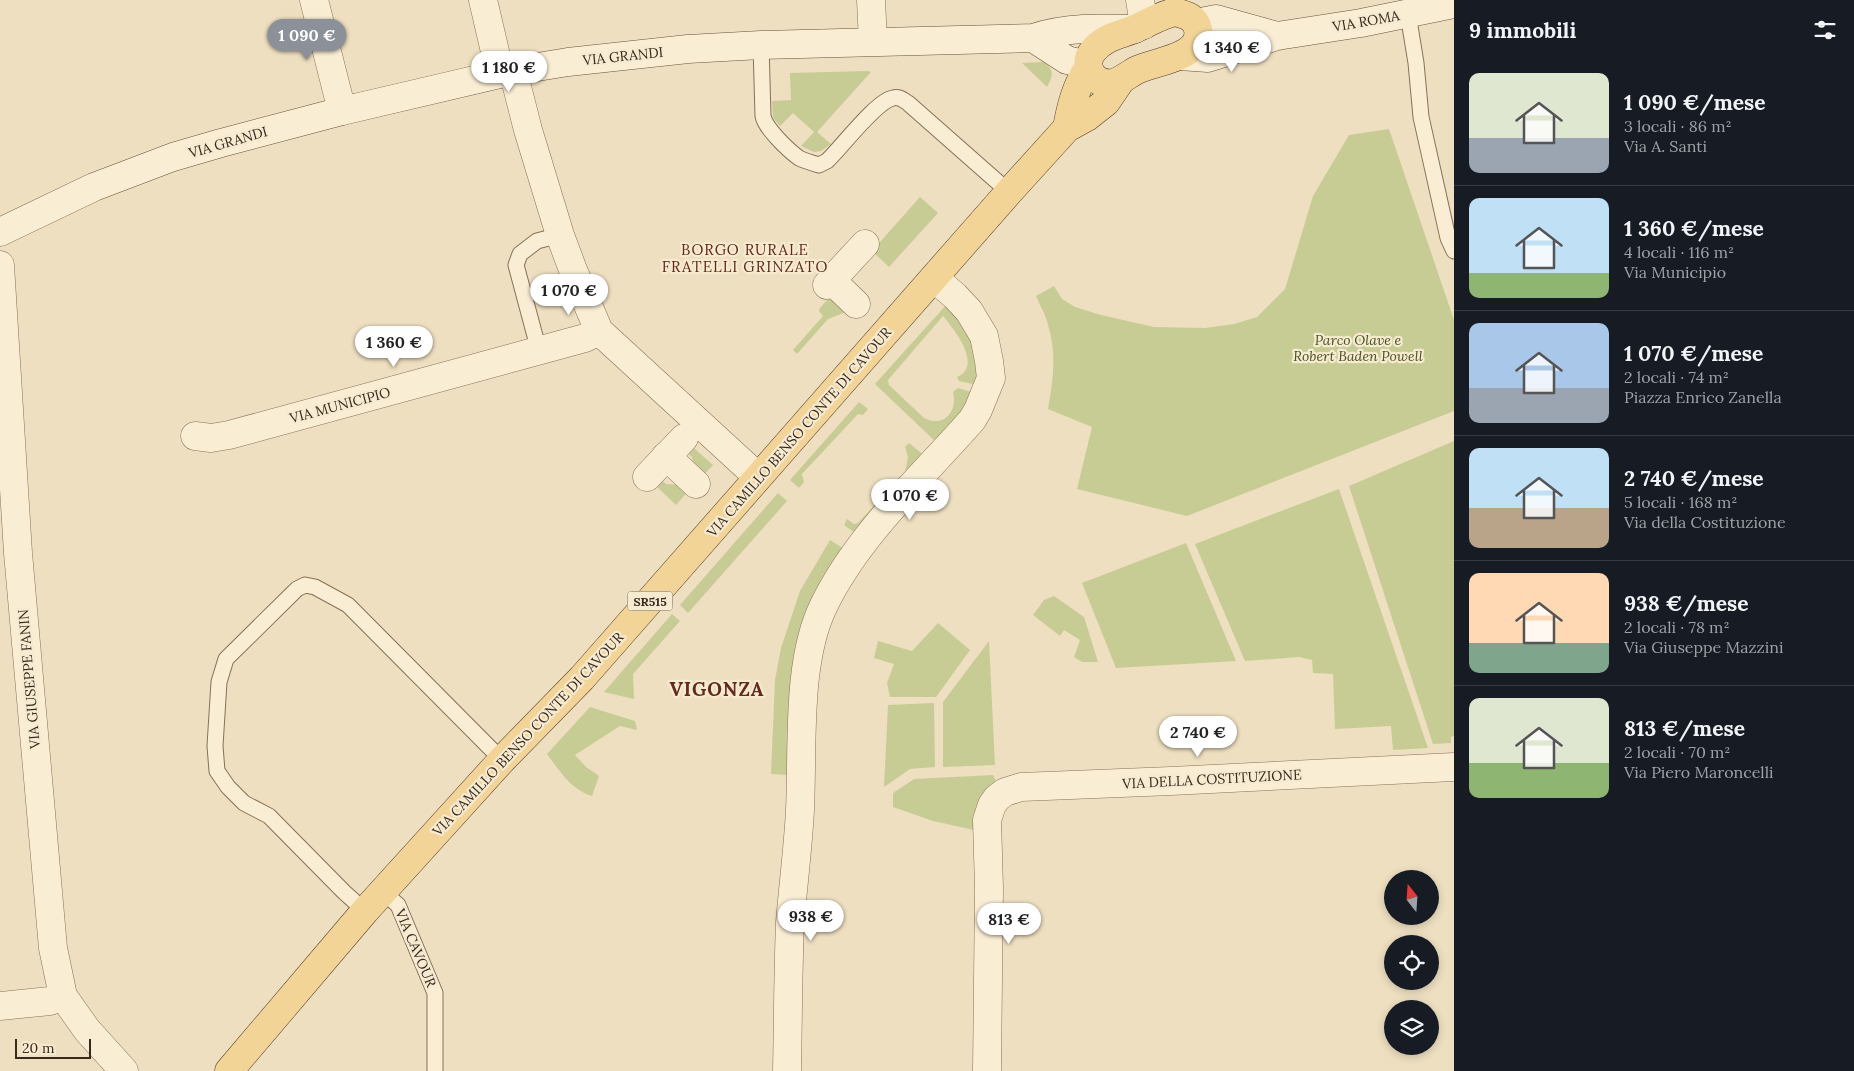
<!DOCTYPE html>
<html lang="it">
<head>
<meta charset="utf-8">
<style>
  :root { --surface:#171b24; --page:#20242c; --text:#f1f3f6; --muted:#9ea1a6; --line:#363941; --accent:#8c9099 }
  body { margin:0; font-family:Lora,serif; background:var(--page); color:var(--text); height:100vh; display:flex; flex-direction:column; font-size:19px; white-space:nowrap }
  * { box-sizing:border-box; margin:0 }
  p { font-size:16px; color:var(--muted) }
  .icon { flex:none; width:28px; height:28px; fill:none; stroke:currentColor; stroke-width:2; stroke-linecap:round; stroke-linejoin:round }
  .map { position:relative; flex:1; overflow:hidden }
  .panel { display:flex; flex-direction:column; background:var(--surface); width:400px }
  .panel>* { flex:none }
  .needle { width:32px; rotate:343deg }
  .fabs { position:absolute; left:1384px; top:870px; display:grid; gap:10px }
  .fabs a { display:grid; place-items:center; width:55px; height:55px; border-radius:50%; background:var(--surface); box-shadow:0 2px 8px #0003; font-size:25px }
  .scale { position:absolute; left:15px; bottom:12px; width:76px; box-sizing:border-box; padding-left:5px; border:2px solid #37291d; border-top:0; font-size:14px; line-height:18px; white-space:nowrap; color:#37291d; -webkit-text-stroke:4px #f6ead0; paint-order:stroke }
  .price { position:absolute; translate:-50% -42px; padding:0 11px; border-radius:18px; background:#fff; color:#222; font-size:16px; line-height:32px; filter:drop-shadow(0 1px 2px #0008) }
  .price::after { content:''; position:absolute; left:50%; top:30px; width:15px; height:11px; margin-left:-8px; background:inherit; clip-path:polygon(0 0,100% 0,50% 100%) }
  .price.active { background:var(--accent); color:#fff }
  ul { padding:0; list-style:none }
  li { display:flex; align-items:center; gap:15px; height:125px; padding:0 15px }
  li+li { border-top:1px solid var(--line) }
  li span { display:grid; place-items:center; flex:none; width:140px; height:100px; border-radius:10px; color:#555 }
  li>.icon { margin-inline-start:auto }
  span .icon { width:60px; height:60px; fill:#fffc; stroke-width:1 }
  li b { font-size:21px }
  h2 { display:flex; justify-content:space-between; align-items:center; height:60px; padding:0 15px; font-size:21px }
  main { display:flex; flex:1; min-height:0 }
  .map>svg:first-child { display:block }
  .green { fill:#c7cc94 }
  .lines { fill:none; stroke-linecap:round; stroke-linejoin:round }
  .lane-casing { stroke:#877058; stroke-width:17 }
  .street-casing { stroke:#877058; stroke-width:29 }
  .secondary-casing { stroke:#69513b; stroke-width:29 }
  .primary-casing { stroke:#553e2d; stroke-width:29 }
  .lane { stroke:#f9edd4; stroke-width:15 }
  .street { stroke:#f9edd4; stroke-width:28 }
  .secondary { stroke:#f9edd4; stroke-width:28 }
  .primary { stroke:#f2d497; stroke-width:28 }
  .labels { text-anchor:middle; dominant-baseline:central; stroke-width:4.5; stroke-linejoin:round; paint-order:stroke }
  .shield { fill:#f6ead0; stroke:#706353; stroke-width:1 }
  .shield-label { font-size:12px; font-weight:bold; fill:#37291d }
  .street-label { font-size:14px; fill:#37291d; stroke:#f6ead0 }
  .park-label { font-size:14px; font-style:italic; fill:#495423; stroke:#f6ead0 }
  .neighbourhood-label { font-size:15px; letter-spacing:1px; fill:#64291c; stroke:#f6ead0 }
  .district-label { font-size:19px; font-weight:bold; letter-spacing:1px; fill:#64291c; stroke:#f6ead0 }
</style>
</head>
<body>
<main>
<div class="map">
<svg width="1454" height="1071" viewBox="0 0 1454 1071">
  <rect width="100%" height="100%" fill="#eedfc0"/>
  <path class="green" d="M1043 62C1055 69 1053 76 1047 87L1022 63Z
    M868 71 871 72 817 132 831 144 821 151 814 152 801 146 814 132 793 113 780 126 773 118 772 101 791 100 790 73Z
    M1389 129 1454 320V411L1187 516 1077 489 1092 427 1048 409C1053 381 1057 354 1048 325 1046 315 1040 306 1036 296L1054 286 1062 299 1075 307 1101 315 1154 327 1205 328 1234 324 1257 317 1285 289 1313 196 1349 135Z
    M920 197 938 213 889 267 872 251Z
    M836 290 851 310 828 319 797 354 793 350 823 316 819 311 820 308Z
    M947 304 974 341 979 363 977 385 959 381 957 377C983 366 955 330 943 316L888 380 889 385 924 418C943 428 958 412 953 392L958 388 975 393 971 402 937 443 875 384Z
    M859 402 868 409 863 415 858 414 802 474 804 482 799 488 790 480Z
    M1454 441V736L1451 737V743L1433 744 1349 486Z
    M687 442 713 465 699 480 695 476 692 457 682 448Z
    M909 443 926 457 858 535 844 525 847 519 854 524 858 523 905 472 908 457 905 447Z
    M656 475 666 484 687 485 691 488 676 505 651 481Z
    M1339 489 1428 748 1393 750 1391 726 1335 729 1333 674 1313 673 1312 660 1299 657 1245 661 1195 544Z
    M778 493 787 501 688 613 680 605Z
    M830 540 846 550 790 775 771 774 775 680 781 648 800 591Z
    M1186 543 1236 661 1116 668 1082 583Z
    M1054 596 1084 617 1098 662H1082L1074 657 1080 640 1064 630 1060 636 1033 615 1044 600Z
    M672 614 680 621 633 674 634 699 604 692Z
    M938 623 970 650 936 697H890L887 683 894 664 874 658 878 641 912 651Z
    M989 641 995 765 943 767V702Z
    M934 703 935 767 910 769 884 787 888 705Z
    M590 707 635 721 637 730 620 726 575 755 586 767 599 776 592 796C571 790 559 770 547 754Z
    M993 775 996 781C979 794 978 811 974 830L933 821 893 807V793L914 779Z"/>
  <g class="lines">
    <g class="lane-casing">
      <path id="lane" d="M1408 14 1416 63 1421 117 1448 238 1454 251
        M761 45 763 116C765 128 788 150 799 158 805 161 812 163 819 165L827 161C842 147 876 101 893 98 899 96 903 100 908 103L1009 192
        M539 351 516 265 520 254 537 241 560 235
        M383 892 398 905 435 993V1071
        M365 911 344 892 269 816 244 803 228 787 217 771 215 746 219 682 226 659 297 589 305 585 315 587 348 605 502 760"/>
    </g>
    <g class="street-casing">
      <path id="street" d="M314 0 342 111
        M483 0 500 73
        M871 0 873 41
        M1140 0 1144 25
        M513 71 528 130 560 235 573 270 599 331 758 477
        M0 265 18 553 53 948 63 996 87 1030 124 1071
        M831 280 856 304
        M827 285 865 244
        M195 436 211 438 229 435 585 338 599 331
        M666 456 696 484
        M647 477 684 438
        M0 1006 50 1001 63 996
        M787 1071C788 1022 788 972 790 923 793 886 798 848 800 810 803 748 796 661 824 605 858 535 921 478 972 420L978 410 991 378 989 361 984 336 969 311 955 296 934 278
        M987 1071 989 888 987 820 992 805 997 798 1005 792 1021 787 1171 781 1454 767"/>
    </g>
    <g class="secondary-casing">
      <path id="secondary" d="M1196 23 1216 19 1277 36
        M1033 38 1067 60 1088 65
        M1180 56 1208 58 1277 36 1361 23 1454 4
        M0 232 94 187 173 157 221 143 342 111 513 71 568 62 688 49 761 45 1033 38C1066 27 1100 28 1135 29"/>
    </g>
    <g class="primary-casing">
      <path id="primary" d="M1175 12C1186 15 1195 17 1198 29 1203 58 1155 61 1137 70 1129 74 1121 81 1113 83 1094 86 1081 66 1093 51 1105 36 1121 35 1137 28 1150 22 1161 15 1175 12Z
        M1067 128C1071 105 1076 87 1088 68
        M229 1071 365 911 502 760 582 678 1009 192 1067 128 1087 117 1106 102 1121 80"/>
    </g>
    <use href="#lane" class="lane"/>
    <use href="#street" class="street"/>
    <use href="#secondary" class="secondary"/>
    <use href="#primary" class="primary"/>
  </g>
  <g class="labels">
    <rect class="shield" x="627.5" y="591.5" width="45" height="19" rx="4"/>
    <g class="shield-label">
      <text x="650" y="601">SR515</text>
    </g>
    <g class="street-label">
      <text transform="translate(1366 21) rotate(-10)">VIA ROMA</text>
      <text transform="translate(623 56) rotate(-6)">VIA GRANDI</text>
      <text transform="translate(228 142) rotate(-16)">VIA GRANDI</text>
      <text transform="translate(340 405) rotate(-15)">VIA MUNICIPIO</text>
      <text transform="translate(799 432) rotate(-49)">VIA CAMILLO BENSO CONTE DI CAVOUR</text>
      <text transform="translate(29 679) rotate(-95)">VIA GIUSEPPE FANIN</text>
      <text transform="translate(528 734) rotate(-47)">VIA CAMILLO BENSO CONTE DI CAVOUR</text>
      <text transform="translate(1212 779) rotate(-3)">VIA DELLA COSTITUZIONE</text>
      <text transform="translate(416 948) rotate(67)">VIA CAVOUR</text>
    </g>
    <g class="park-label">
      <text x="1358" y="340">Parco Olave e<tspan x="1358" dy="16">Robert Baden Powell</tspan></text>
    </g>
    <g class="neighbourhood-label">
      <text x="745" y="249">BORGO RURALE<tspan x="745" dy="17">FRATELLI GRINZATO</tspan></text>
    </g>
    <g class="district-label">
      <text x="717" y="689">VIGONZA</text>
    </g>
  </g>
</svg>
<div class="fabs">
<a><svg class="needle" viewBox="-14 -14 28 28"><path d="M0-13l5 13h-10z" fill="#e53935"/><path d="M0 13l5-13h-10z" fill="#9ea1a6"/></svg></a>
<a><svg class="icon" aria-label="locate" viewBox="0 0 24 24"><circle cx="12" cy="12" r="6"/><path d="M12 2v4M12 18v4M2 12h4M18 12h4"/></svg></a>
<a><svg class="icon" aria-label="layers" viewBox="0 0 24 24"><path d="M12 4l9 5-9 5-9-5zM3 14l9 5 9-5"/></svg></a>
</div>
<div class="scale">20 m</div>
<b class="price active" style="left:307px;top:61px">1 090 €</b>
<b class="price" style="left:1232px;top:73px">1 340 €</b>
<b class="price" style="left:509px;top:93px">1 180 €</b>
<b class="price" style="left:569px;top:316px">1 070 €</b>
<b class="price" style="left:394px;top:368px">1 360 €</b>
<b class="price" style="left:910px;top:521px">1 070 €</b>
<b class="price" style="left:1198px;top:758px">2 740 €</b>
<b class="price" style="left:811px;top:942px">938 €</b>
<b class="price" style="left:1009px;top:945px">813 €</b>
</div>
<section class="panel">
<h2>9 immobili<svg class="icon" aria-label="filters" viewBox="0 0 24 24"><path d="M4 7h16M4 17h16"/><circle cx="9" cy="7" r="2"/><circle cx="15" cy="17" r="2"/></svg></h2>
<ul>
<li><span style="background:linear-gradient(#dfe7d0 65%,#9aa5b1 0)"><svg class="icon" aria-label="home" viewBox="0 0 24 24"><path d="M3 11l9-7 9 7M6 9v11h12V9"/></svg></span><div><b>1 090 €/mese</b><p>3 locali · 86 m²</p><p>Via A. Santi</p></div></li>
<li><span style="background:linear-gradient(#bfe0f5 75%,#8fb573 0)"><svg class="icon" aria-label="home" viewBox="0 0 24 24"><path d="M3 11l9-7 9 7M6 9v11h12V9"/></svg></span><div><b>1 360 €/mese</b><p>4 locali · 116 m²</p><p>Via Municipio</p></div></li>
<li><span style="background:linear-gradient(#a9c7e8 65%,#9aa5b1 0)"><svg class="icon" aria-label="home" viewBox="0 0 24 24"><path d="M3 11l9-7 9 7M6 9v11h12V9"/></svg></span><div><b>1 070 €/mese</b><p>2 locali · 74 m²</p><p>Piazza Enrico Zanella</p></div></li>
<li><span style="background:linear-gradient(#bfe0f5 60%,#b9a48a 0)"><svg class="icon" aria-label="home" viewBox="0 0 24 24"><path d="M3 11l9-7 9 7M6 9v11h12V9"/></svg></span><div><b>2 740 €/mese</b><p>5 locali · 168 m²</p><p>Via della Costituzione</p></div></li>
<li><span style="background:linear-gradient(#ffd9b3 70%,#7fa58c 0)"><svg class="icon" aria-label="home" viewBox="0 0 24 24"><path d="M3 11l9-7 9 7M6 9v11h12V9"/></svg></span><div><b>938 €/mese</b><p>2 locali · 78 m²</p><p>Via Giuseppe Mazzini</p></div></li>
<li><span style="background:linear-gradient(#dfe7d0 65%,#8fb573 0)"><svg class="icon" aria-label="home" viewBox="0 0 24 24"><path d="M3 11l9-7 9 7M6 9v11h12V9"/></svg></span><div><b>813 €/mese</b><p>2 locali · 70 m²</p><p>Via Piero Maroncelli</p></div></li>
</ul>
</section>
</main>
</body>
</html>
